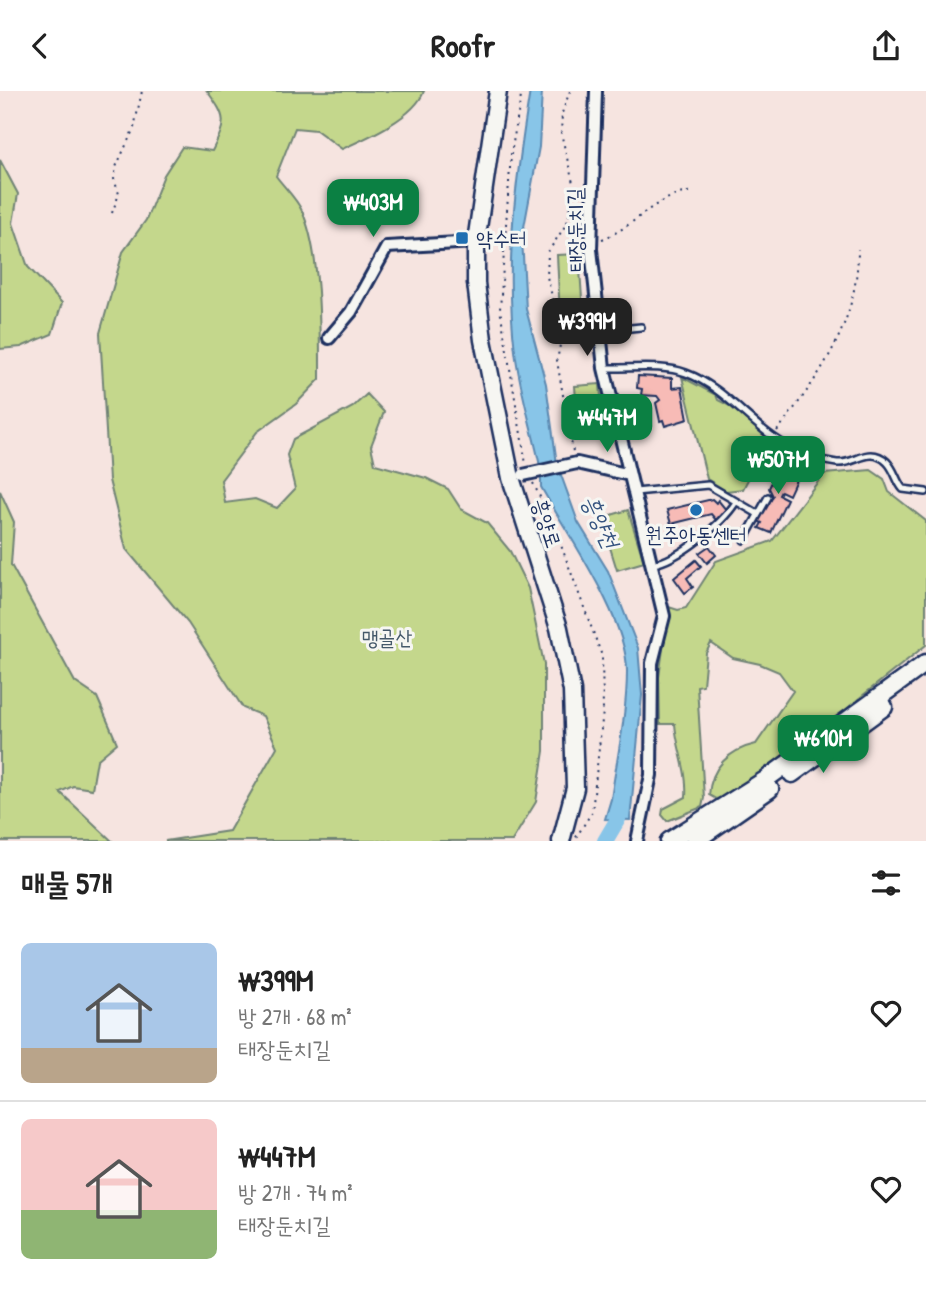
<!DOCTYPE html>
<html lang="ko">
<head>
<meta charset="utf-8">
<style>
  :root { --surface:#fff; --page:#f2f2f2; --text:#222; --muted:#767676; --line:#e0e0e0; --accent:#0b8043 }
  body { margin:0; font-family:"Patrick Hand","Poor Story",sans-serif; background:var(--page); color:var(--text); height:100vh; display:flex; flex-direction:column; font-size:26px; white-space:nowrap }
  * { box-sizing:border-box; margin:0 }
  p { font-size:23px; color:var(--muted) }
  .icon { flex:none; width:38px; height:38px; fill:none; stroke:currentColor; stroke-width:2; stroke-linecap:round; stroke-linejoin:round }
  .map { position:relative; height:750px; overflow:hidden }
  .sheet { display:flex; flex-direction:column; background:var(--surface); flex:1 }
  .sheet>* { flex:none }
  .price { position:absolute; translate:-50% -60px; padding:0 16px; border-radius:14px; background:var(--accent); color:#fff; font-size:23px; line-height:46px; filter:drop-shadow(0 2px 4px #0008) }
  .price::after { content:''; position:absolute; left:50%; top:42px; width:21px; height:16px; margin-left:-10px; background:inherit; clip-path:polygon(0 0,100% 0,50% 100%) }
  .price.selected { background:#222; color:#fff }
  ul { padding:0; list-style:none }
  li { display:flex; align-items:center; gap:21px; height:175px; padding:0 21px }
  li+li { border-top:2px solid var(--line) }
  li span { display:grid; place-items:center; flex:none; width:196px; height:140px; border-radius:10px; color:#555 }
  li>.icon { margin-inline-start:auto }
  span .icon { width:84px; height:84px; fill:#fffc; stroke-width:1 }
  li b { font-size:30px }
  h2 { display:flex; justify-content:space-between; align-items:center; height:84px; padding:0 21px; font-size:30px }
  header { display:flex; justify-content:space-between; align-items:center; height:91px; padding:0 21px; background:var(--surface); font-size:32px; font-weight:800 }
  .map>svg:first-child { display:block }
  .green { fill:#c4d78c; stroke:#708375; stroke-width:2 }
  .water { fill:#88c5e8; stroke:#5c89b1; stroke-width:2 }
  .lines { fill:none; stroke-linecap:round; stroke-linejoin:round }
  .river { stroke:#88c5e8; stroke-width:16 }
  .building { fill:#f7bbb6; stroke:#1b2f5e; stroke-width:2 }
  .lane-casing { stroke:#1b2f5e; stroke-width:10 }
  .street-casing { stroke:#1b2f5e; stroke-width:16 }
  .secondary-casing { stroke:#1b2f5e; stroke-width:21 }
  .path { stroke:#1b2f5e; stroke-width:2; stroke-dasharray:2 5; stroke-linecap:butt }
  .lane { stroke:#f6f6f2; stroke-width:5 }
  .street { stroke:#f6f6f2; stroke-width:10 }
  .secondary { stroke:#f6f6f2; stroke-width:16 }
  .street-bridge-casing { stroke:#1b2f5e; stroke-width:16; stroke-linecap:butt }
  .street-bridge { stroke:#f6f6f2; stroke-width:10 }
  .poi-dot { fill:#1f6fb2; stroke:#f6f6f2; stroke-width:2.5 }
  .labels { text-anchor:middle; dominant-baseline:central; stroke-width:6; stroke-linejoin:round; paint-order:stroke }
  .street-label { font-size:21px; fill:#1b2f5e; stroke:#f6f6f2 }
  .poi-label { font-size:21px; fill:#1b2f5e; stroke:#f6f6f2; text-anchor:start }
  .park-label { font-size:21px; fill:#45596a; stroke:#f6f6f2 }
  .water-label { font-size:23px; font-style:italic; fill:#365480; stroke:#f6f6f2 }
</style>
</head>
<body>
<header><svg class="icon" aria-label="back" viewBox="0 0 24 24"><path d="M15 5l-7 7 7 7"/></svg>Roofr<svg class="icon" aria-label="share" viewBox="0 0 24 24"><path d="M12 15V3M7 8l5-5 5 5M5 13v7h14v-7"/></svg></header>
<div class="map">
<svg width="926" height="750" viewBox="0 0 926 750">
  <rect width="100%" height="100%" fill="#f6e4e0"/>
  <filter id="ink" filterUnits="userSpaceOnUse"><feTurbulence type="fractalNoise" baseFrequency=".0143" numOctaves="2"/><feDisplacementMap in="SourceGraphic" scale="14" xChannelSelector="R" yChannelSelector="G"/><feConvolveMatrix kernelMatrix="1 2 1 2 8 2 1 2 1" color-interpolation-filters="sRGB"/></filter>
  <g filter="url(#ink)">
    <path class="green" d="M207 0H424C415 26 367 47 342 58L316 39 295 37 276 85C284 96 297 108 302 120 321 162 320 242 320 288L296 313 257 341 221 389 225 412 255 408 277 417 295 398 287 364 293 348 353 316 367 303 384 321 371 355 375 373 426 387 448 398 461 418 487 432 510 460 528 497 544 573V660L536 711 512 750H165L229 740 277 656 263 625 243 617 188 532 126 458 109 389 100 242 123 161 146 129 164 84 182 56 212 60C227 30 227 27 207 0Z
      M0 69 18 103 13 132 28 176 62 212 52 243 21 256 0 258Z
      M579 163 583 223 560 225 557 164Z
      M682 286 716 304 718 309 736 318 770 346 743 398 726 400 707 388Z
      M600 293 604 346 579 349 575 295Z
      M871 379 884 388 889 401 926 430V554L857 609 800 659 729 705 716 708 709 704C711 676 729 659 756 653L793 600 779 581 760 573 733 567 711 552 706 562 703 594 697 595 704 707 702 716 667 730 662 724 663 718 686 706C688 679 677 659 675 633H660L659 586 669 516 678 519 686 517 716 470 772 450 824 383Z
      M0 400 14 431 11 474 75 591 97 606 117 652 97 669 92 698 73 695 60 701 112 750H0Z
      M628 419 644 471 617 479 601 427Z"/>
    <path class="water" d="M530 0H542L539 56 522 147 526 218 546 293 557 373 578 431 608 480 638 557 642 604 630 729 605 728 611 708C617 667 627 622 627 580 627 527 567 443 541 396V380C533 340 520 301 515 260 504 172 516 87 530 0Z"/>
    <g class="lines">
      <path class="river" d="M605 750 618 728 622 708"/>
    </g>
    <path class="building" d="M638 285 672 287V297L682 296 688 328 665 335 663 329 660 330 656 312 660 309 657 305 641 304 642 298 637 297Z
      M781 371 800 380 789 404 781 400 779 404 787 408 771 442 759 437 762 432 758 430 773 405 769 397Z
      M712 408 716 412 718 409 727 420 716 429 711 423 671 433 667 419Z
      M709 455 716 464 707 472 699 462Z
      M696 469 701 475 687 487 693 496 685 502 674 487Z"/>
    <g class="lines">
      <g class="lane-casing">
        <path id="lane" d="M599 240 641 236
          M605 277C631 278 661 273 686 282 727 297 753 338 791 357 805 364 821 370 837 372 855 374 869 354 887 371 895 379 896 390 903 398L926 401
          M635 401 708 394 758 423
          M744 449 768 406
          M653 473C678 469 722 433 736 411"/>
      </g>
      <g class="street-casing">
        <path id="street" d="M596 0 591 158 604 277 664 525 652 572 651 684 637 750
          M329 247 351 221 387 156 476 151
          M577 372 630 384"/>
      </g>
      <g class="secondary-casing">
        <path id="secondary" d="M498 0 476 151V192L483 249 511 387 559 537 572 600 575 697 561 750
          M792 683 884 616
          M669 750 765 689 926 572
          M695 750 770 698"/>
      </g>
      <path class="path" d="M522 0 511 63 500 218 526 373
        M570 0 562 22 561 42 573 92 571 115 567 132 548 161 547 186 562 243 557 270 573 361
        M112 122 119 103 114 88 116 76 134 37 142 0
        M602 148C639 134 649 107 693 100
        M777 340C821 283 858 232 858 158
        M533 392 552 430 602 565 603 620 592 721 575 748"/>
      <use href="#lane" class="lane"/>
      <use href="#street" class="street"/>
      <use href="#secondary" class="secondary"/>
      <g class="street-bridge-casing">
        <path id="street-bridge" d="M523 384 577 372"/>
      </g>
      <use href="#street-bridge" class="street-bridge"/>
    </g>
  </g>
  <g class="poi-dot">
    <rect x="455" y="140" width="14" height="14" rx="3.5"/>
    <circle cx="696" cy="419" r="7"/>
  </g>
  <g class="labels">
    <g class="street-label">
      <text transform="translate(575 139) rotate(-91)">태장둔치길</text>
      <text transform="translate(547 432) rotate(72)">흥양로</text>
    </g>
    <g class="poi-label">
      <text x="476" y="147">약수터</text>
      <text x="696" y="443" text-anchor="middle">원주아동센터</text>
    </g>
    <g class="park-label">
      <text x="387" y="546">맹골산</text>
    </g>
    <g class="water-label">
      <text transform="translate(601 430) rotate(65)">흥양천</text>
    </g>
  </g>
</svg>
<b class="price" style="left:373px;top:148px">₩403M</b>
<b class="price selected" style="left:587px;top:267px">₩399M</b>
<b class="price" style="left:607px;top:363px">₩447M</b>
<b class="price" style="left:778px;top:405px">₩507M</b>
<b class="price" style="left:823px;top:684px">₩610M</b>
</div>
<section class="sheet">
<h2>매물 5개<svg class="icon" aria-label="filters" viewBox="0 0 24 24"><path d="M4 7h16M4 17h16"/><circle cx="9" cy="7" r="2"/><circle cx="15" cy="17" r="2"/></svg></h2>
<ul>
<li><span style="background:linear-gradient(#a9c7e8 75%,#b9a48a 0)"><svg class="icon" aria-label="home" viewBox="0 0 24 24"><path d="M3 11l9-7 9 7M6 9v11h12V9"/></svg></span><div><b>₩399M</b><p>방 2개 · 68 m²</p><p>태장둔치길</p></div><svg class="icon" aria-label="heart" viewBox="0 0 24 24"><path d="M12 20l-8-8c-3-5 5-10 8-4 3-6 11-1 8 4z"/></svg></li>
<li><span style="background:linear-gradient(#f6c9c9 65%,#8fb573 0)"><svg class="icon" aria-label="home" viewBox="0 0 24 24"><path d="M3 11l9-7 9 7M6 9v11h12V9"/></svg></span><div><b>₩447M</b><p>방 2개 · 74 m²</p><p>태장둔치길</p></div><svg class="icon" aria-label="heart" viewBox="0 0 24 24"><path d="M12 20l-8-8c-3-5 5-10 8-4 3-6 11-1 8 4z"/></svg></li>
</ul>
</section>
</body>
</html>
